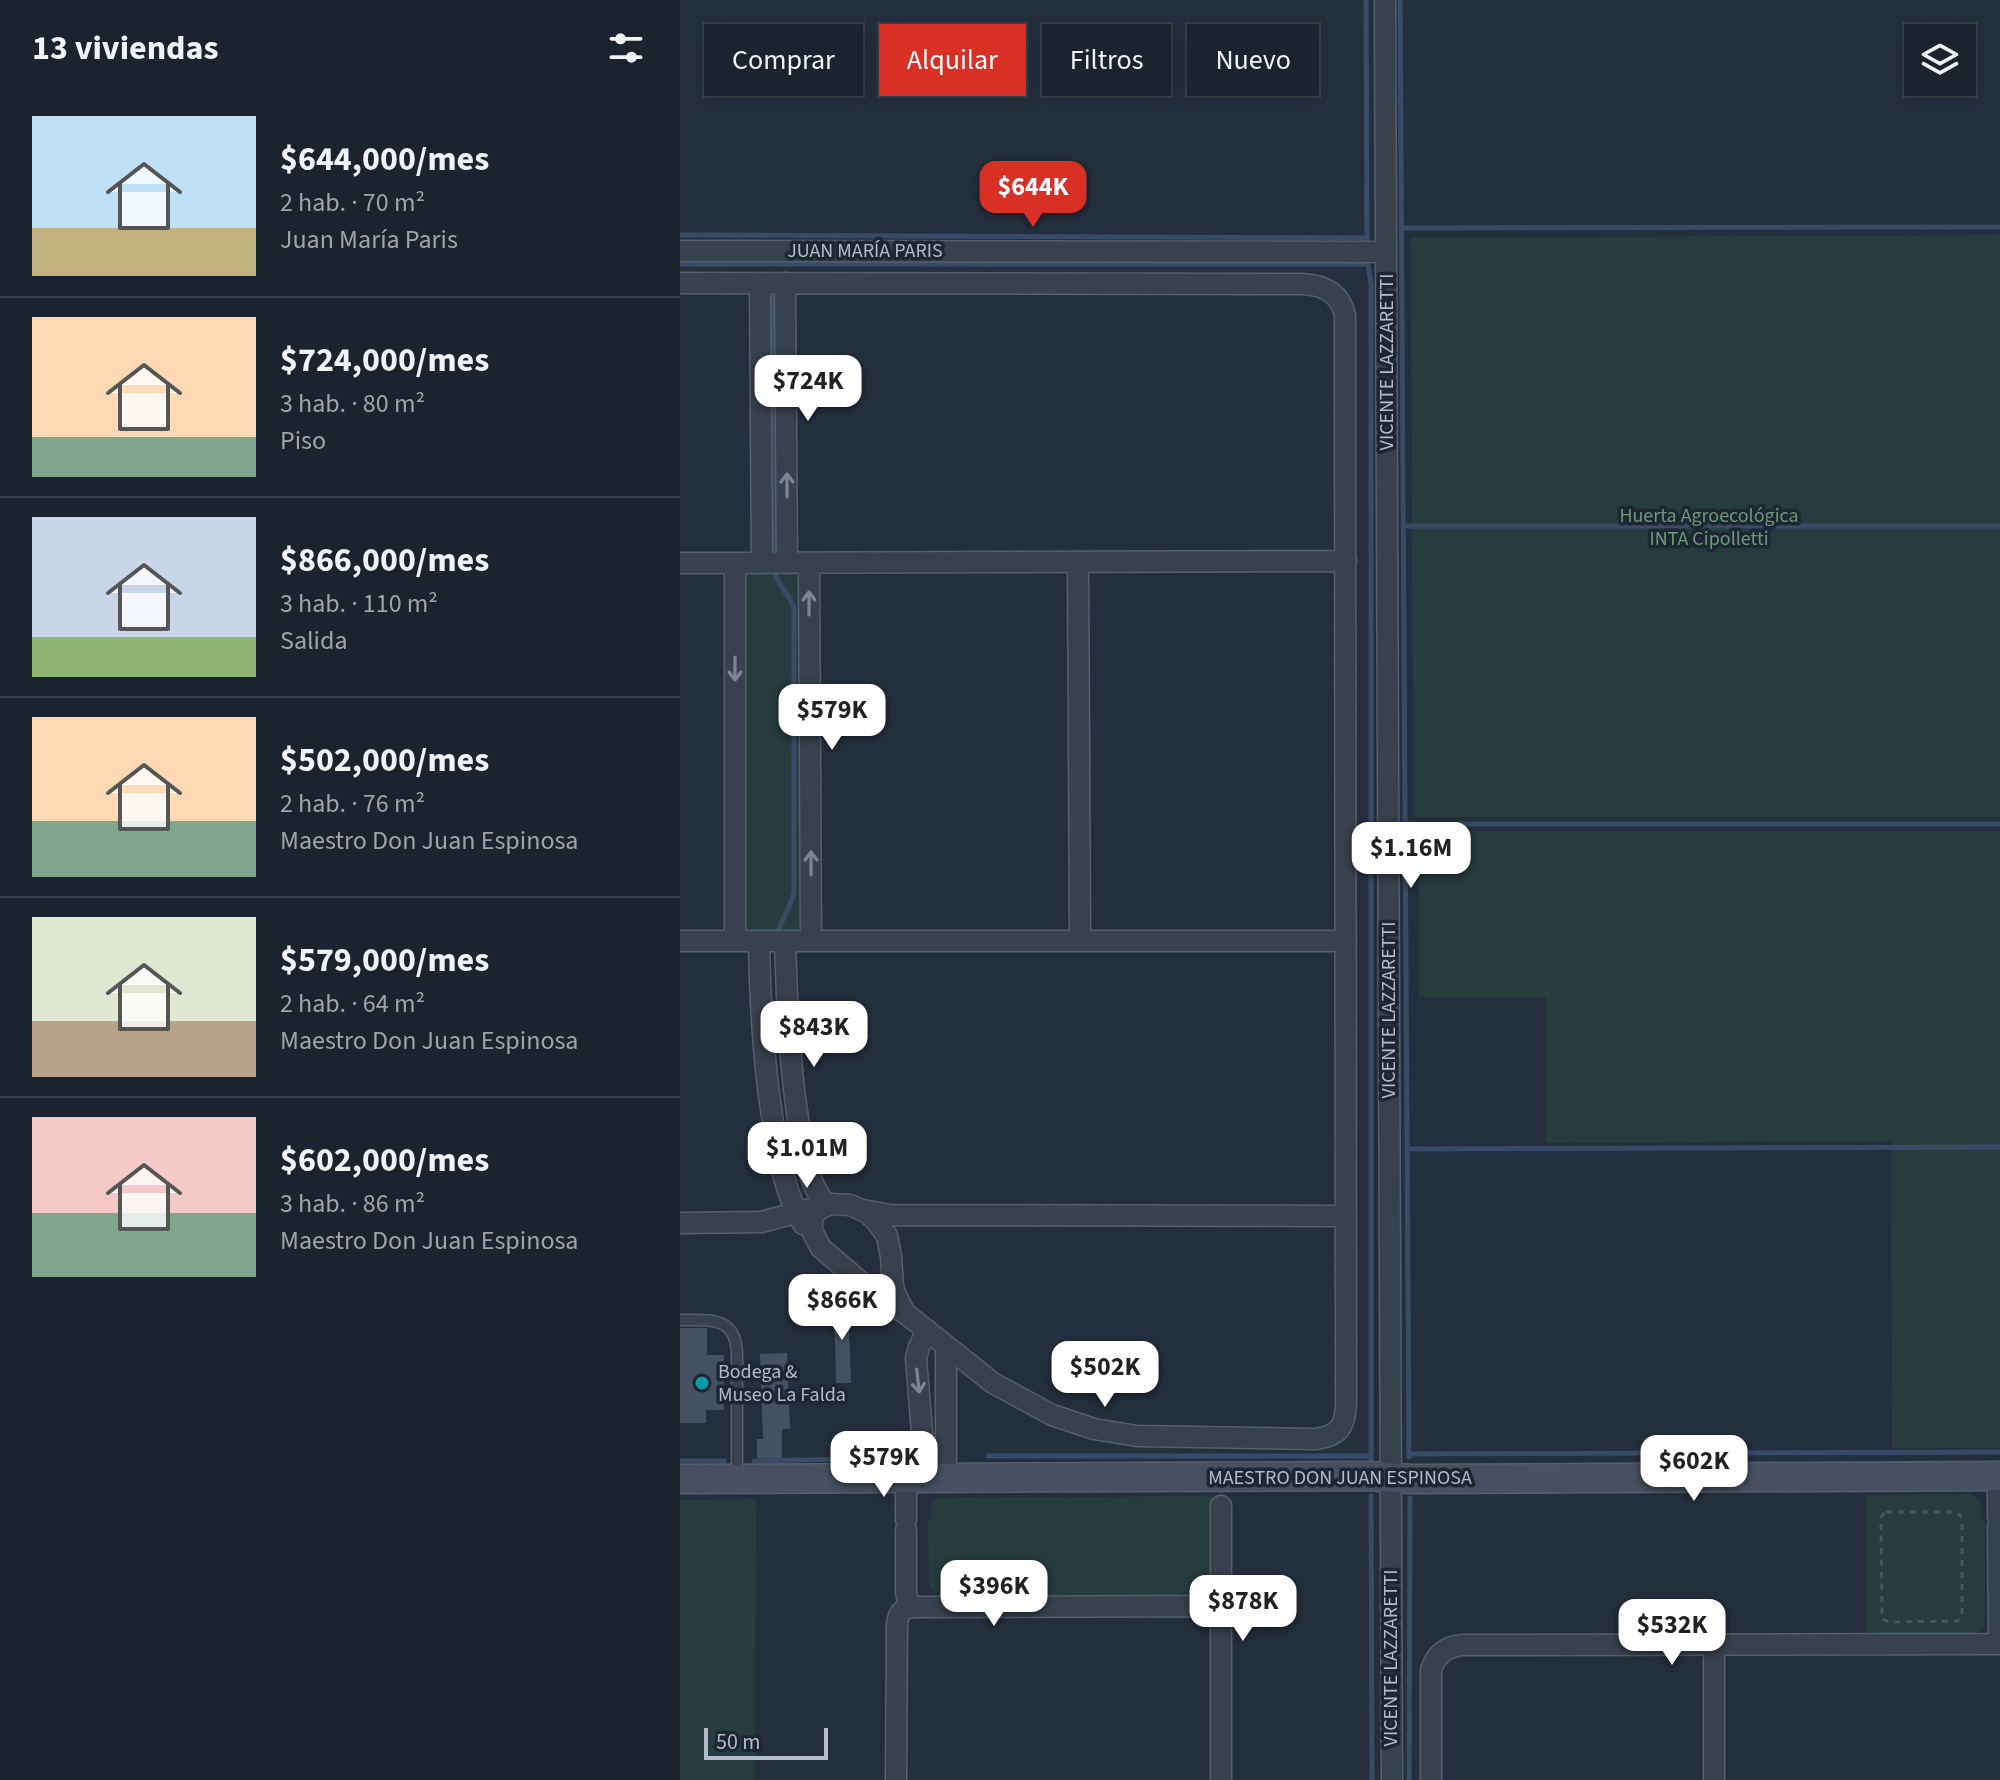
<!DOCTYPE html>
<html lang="es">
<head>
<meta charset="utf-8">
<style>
  :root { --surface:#1b232e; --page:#282f3a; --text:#f1f3f6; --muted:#a0a4aa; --line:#39404a; --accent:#d93025 }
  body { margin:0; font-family:"Source Sans 3",sans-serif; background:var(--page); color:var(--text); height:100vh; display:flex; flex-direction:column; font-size:30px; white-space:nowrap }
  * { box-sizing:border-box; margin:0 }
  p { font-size:26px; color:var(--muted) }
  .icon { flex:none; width:44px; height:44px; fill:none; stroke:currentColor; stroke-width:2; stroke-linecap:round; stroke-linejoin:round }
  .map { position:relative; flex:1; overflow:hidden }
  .side { display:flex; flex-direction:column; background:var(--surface); width:680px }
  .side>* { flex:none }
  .hud { position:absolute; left:24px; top:24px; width:760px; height:72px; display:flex; gap:16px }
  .fabs { position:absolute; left:1224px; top:24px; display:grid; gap:16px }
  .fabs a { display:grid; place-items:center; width:72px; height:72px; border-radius:0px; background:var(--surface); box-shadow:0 4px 20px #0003,0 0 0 2px var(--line); font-size:40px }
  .scale { position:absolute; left:24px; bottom:20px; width:124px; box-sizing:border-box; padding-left:8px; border:4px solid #b4bcc9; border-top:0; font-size:22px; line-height:28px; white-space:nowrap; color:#b4bcc9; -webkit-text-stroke:6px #1d2633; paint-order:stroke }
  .price { position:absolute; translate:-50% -68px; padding:0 18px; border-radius:16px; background:#fff; color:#222; font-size:26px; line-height:52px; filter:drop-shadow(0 2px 4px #0008) }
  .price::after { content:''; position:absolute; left:50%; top:48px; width:24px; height:18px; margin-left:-12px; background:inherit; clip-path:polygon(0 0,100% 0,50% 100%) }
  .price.selected { background:var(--accent); color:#fff }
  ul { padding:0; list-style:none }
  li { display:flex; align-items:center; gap:24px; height:200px; padding:0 32px }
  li+li { border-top:2px solid var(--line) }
  li span { display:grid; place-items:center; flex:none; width:224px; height:160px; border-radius:0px; color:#555 }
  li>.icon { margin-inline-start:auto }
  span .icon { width:96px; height:96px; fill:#fffc; stroke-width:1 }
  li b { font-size:34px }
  h2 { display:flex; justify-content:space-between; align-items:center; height:96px; padding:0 32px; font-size:34px }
  .chip { padding:0 28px; border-radius:0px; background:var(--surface); box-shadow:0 4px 20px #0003,0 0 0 2px var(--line); font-size:28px; line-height:72px }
  .chip.selected { background:var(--accent); color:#fff }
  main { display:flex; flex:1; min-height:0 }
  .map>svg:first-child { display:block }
  .green { fill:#263c3f }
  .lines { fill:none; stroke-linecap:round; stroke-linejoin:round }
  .stream { stroke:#394c67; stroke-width:5 }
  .building { fill:#455162 }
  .lane-casing { stroke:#565f6c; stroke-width:13 }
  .street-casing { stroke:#565f6c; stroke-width:23 }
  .secondary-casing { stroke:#565f6c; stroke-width:31 }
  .path { stroke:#44595c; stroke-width:3; stroke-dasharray:6 6; stroke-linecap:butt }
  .lane { stroke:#38414e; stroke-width:10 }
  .street { stroke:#38414e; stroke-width:20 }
  .secondary { stroke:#465061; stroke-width:28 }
  .oneway { stroke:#7c8592 }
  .culture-dot { fill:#0f9aa8; stroke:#1d2633; stroke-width:3 }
  .labels { text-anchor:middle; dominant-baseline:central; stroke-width:7; stroke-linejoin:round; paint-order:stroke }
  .street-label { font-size:20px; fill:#b4bcc9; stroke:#1d2633 }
  .park-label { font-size:20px; fill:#6b9a76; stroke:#1d2633 }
  .poi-label { font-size:20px; fill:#b4bcc9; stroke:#1d2633; text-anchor:start }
</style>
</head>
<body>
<main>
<section class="side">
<h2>13 viviendas<svg class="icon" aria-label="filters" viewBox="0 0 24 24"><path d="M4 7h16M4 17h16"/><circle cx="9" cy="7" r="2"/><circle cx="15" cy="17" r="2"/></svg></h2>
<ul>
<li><span style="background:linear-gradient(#bfe0f5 70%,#c2b280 0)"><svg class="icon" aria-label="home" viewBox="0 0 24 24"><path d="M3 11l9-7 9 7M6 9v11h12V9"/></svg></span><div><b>$644,000/mes</b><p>2 hab. · 70 m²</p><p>Juan María Paris</p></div></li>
<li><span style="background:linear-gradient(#ffd9b3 75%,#7fa58c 0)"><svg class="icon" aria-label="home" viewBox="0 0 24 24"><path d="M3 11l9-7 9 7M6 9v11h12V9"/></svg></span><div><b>$724,000/mes</b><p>3 hab. · 80 m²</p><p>Piso</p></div></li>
<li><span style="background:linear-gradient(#c9d6e8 75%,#8fb573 0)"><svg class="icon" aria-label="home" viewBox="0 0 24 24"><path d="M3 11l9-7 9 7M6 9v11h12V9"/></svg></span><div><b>$866,000/mes</b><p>3 hab. · 110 m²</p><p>Salida</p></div></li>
<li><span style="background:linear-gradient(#ffd9b3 65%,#7fa58c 0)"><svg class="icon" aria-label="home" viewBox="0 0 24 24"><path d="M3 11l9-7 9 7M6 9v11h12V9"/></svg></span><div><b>$502,000/mes</b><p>2 hab. · 76 m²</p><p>Maestro Don Juan Espinosa</p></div></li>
<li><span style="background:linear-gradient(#dfe7d0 65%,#b9a48a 0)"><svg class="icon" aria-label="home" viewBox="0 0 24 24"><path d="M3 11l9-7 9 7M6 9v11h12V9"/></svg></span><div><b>$579,000/mes</b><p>2 hab. · 64 m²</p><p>Maestro Don Juan Espinosa</p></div></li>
<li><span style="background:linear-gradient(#f6c9c9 60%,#7fa58c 0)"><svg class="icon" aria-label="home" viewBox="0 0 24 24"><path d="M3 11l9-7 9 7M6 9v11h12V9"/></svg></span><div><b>$602,000/mes</b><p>3 hab. · 86 m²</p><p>Maestro Don Juan Espinosa</p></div></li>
</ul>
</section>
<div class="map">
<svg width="1320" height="1780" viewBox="0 0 1320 1780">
  <rect width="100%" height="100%" fill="#242f3e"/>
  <path class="green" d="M1320 235V817H733L731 238Z
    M71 571 112 572 120 578 122 923 120 927 113 933H69L62 927V577Z
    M739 831H1320V1448H1212L1211 1141 866 1143V997H739Z
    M1292 1494 1301 1503V1521H1305V1618L1303 1628 1294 1634 1186 1636V1495Z
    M536 1496V1578L531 1591 524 1596 262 1598 254 1593 249 1585 248 1520H251V1503L257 1498Z
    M76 1499 75 1780H0V1500Z"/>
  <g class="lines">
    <path class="stream" d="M686 0 687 242
      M720 0 729 1457
      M721 228 1320 227
      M0 235 687 238
      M0 264H688L691 284V1459
      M93 297 95 550
      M723 526H1320
      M95 571C97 586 110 594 114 608V892C111 908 101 919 97 935
      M725 824H1320
      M727 1149 1320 1147
      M729 1454 1320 1452
      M308 1456H691
      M0 1461H44
      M74 1461 217 1458
      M691 1496 692 1780
      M729 1780 730 1498"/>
  </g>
  <path class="building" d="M154 1300H168L171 1383H156Z
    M0 1328H27V1355H44V1410H26V1423H0Z
    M107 1353 110 1429H102V1458H77V1439H83L80 1354Z"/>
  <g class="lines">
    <g class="lane-casing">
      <path id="lane" d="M0 1320C30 1320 56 1316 57 1354V1477"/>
    </g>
    <g class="street-casing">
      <path id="street" d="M705 0 712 1780
        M0 251 706 252
        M0 283 622 284C644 285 660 293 665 315L666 1404C665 1427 659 1436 635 1439L457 1436 414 1429 372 1415 313 1383 225 1313 196 1295 141 1248 132 1231V1219L137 1210 151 1204 170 1205 186 1212 196 1221 207 1236 211 1256 213 1286 216 1296 225 1313
        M80 283 82 563
        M105 283 107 563
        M398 562 400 941
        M0 563 666 561
        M55 563V941
        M129 563 131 941
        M0 941H666
        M79 941C80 1002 83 1062 93 1122 99 1157 104 1192 123 1224
        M183 1210 210 1215 666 1216
        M0 1223 81 1222 146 1205C126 1180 123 1149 118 1119 109 1060 107 1001 105 941
        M266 1346V1478
        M242 1433 236 1358 239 1347 247 1330
        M242 1438V1478
        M1318 1476V1517
        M226 1478V1520
        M541 1506V1780
        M1318 1527 1319 1644
        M226 1530V1592L229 1607
        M1034 1645V1780
        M216 1780 217 1625C218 1613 222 1608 234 1607L541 1606
        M751 1780V1670C756 1654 767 1646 783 1645L1320 1644"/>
    </g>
    <g class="secondary-casing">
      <path id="secondary" d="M0 1479 689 1476 731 1479 1320 1476"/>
    </g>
    <path class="path" d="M1206 1512H1274L1280 1515 1282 1520V1614L1278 1621 1210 1622 1202 1619 1201 1519 1202 1515Z"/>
    <use href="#lane" class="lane"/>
    <use href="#street" class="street"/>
    <use href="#secondary" class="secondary"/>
  </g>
  <defs><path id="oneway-shaft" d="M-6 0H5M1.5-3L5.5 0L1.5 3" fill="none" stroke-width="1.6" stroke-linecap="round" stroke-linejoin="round" transform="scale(2)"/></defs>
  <g class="oneway">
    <use href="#oneway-shaft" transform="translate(107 485) rotate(-90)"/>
    <use href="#oneway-shaft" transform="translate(129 603) rotate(-90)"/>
    <use href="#oneway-shaft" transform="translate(55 669) rotate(90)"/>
    <use href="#oneway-shaft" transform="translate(131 863) rotate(-90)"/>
    <use href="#oneway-shaft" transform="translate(238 1381) rotate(84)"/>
  </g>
  <circle class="culture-dot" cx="22" cy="1383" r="8"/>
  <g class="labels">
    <g class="street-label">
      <text x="185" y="251">JUAN MARÍA PARIS</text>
      <text transform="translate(707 362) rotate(-90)">VICENTE LAZZARETTI</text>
      <text transform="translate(709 1010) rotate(-90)">VICENTE LAZZARETTI</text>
      <text x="660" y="1478">MAESTRO DON JUAN ESPINOSA</text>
      <text transform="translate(711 1658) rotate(-90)">VICENTE LAZZARETTI</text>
    </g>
    <g class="park-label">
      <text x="1029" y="516">Huerta Agroecológica<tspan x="1029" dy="23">INTA Cipolletti</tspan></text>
    </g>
    <g class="poi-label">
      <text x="38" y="1372">Bodega &amp;<tspan x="38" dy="23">Museo La Falda</tspan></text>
    </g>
  </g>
</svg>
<div class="fabs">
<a><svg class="icon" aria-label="layers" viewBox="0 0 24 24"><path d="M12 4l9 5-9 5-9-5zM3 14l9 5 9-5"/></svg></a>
</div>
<div class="scale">50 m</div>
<b class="price selected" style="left:353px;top:229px">$644K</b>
<b class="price" style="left:128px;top:423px">$724K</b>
<b class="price" style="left:152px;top:752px">$579K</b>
<b class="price" style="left:731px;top:890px">$1.16M</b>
<b class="price" style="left:134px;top:1069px">$843K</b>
<b class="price" style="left:127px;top:1190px">$1.01M</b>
<b class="price" style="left:162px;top:1342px">$866K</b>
<b class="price" style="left:425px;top:1409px">$502K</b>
<b class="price" style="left:204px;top:1499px">$579K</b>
<b class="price" style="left:1014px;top:1503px">$602K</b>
<b class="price" style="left:314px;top:1628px">$396K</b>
<b class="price" style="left:563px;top:1643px">$878K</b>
<b class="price" style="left:992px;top:1667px">$532K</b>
<div class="hud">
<a class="chip">Comprar</a>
<a class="chip selected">Alquilar</a>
<a class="chip">Filtros</a>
<a class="chip">Nuevo</a>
</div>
</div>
</main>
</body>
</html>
